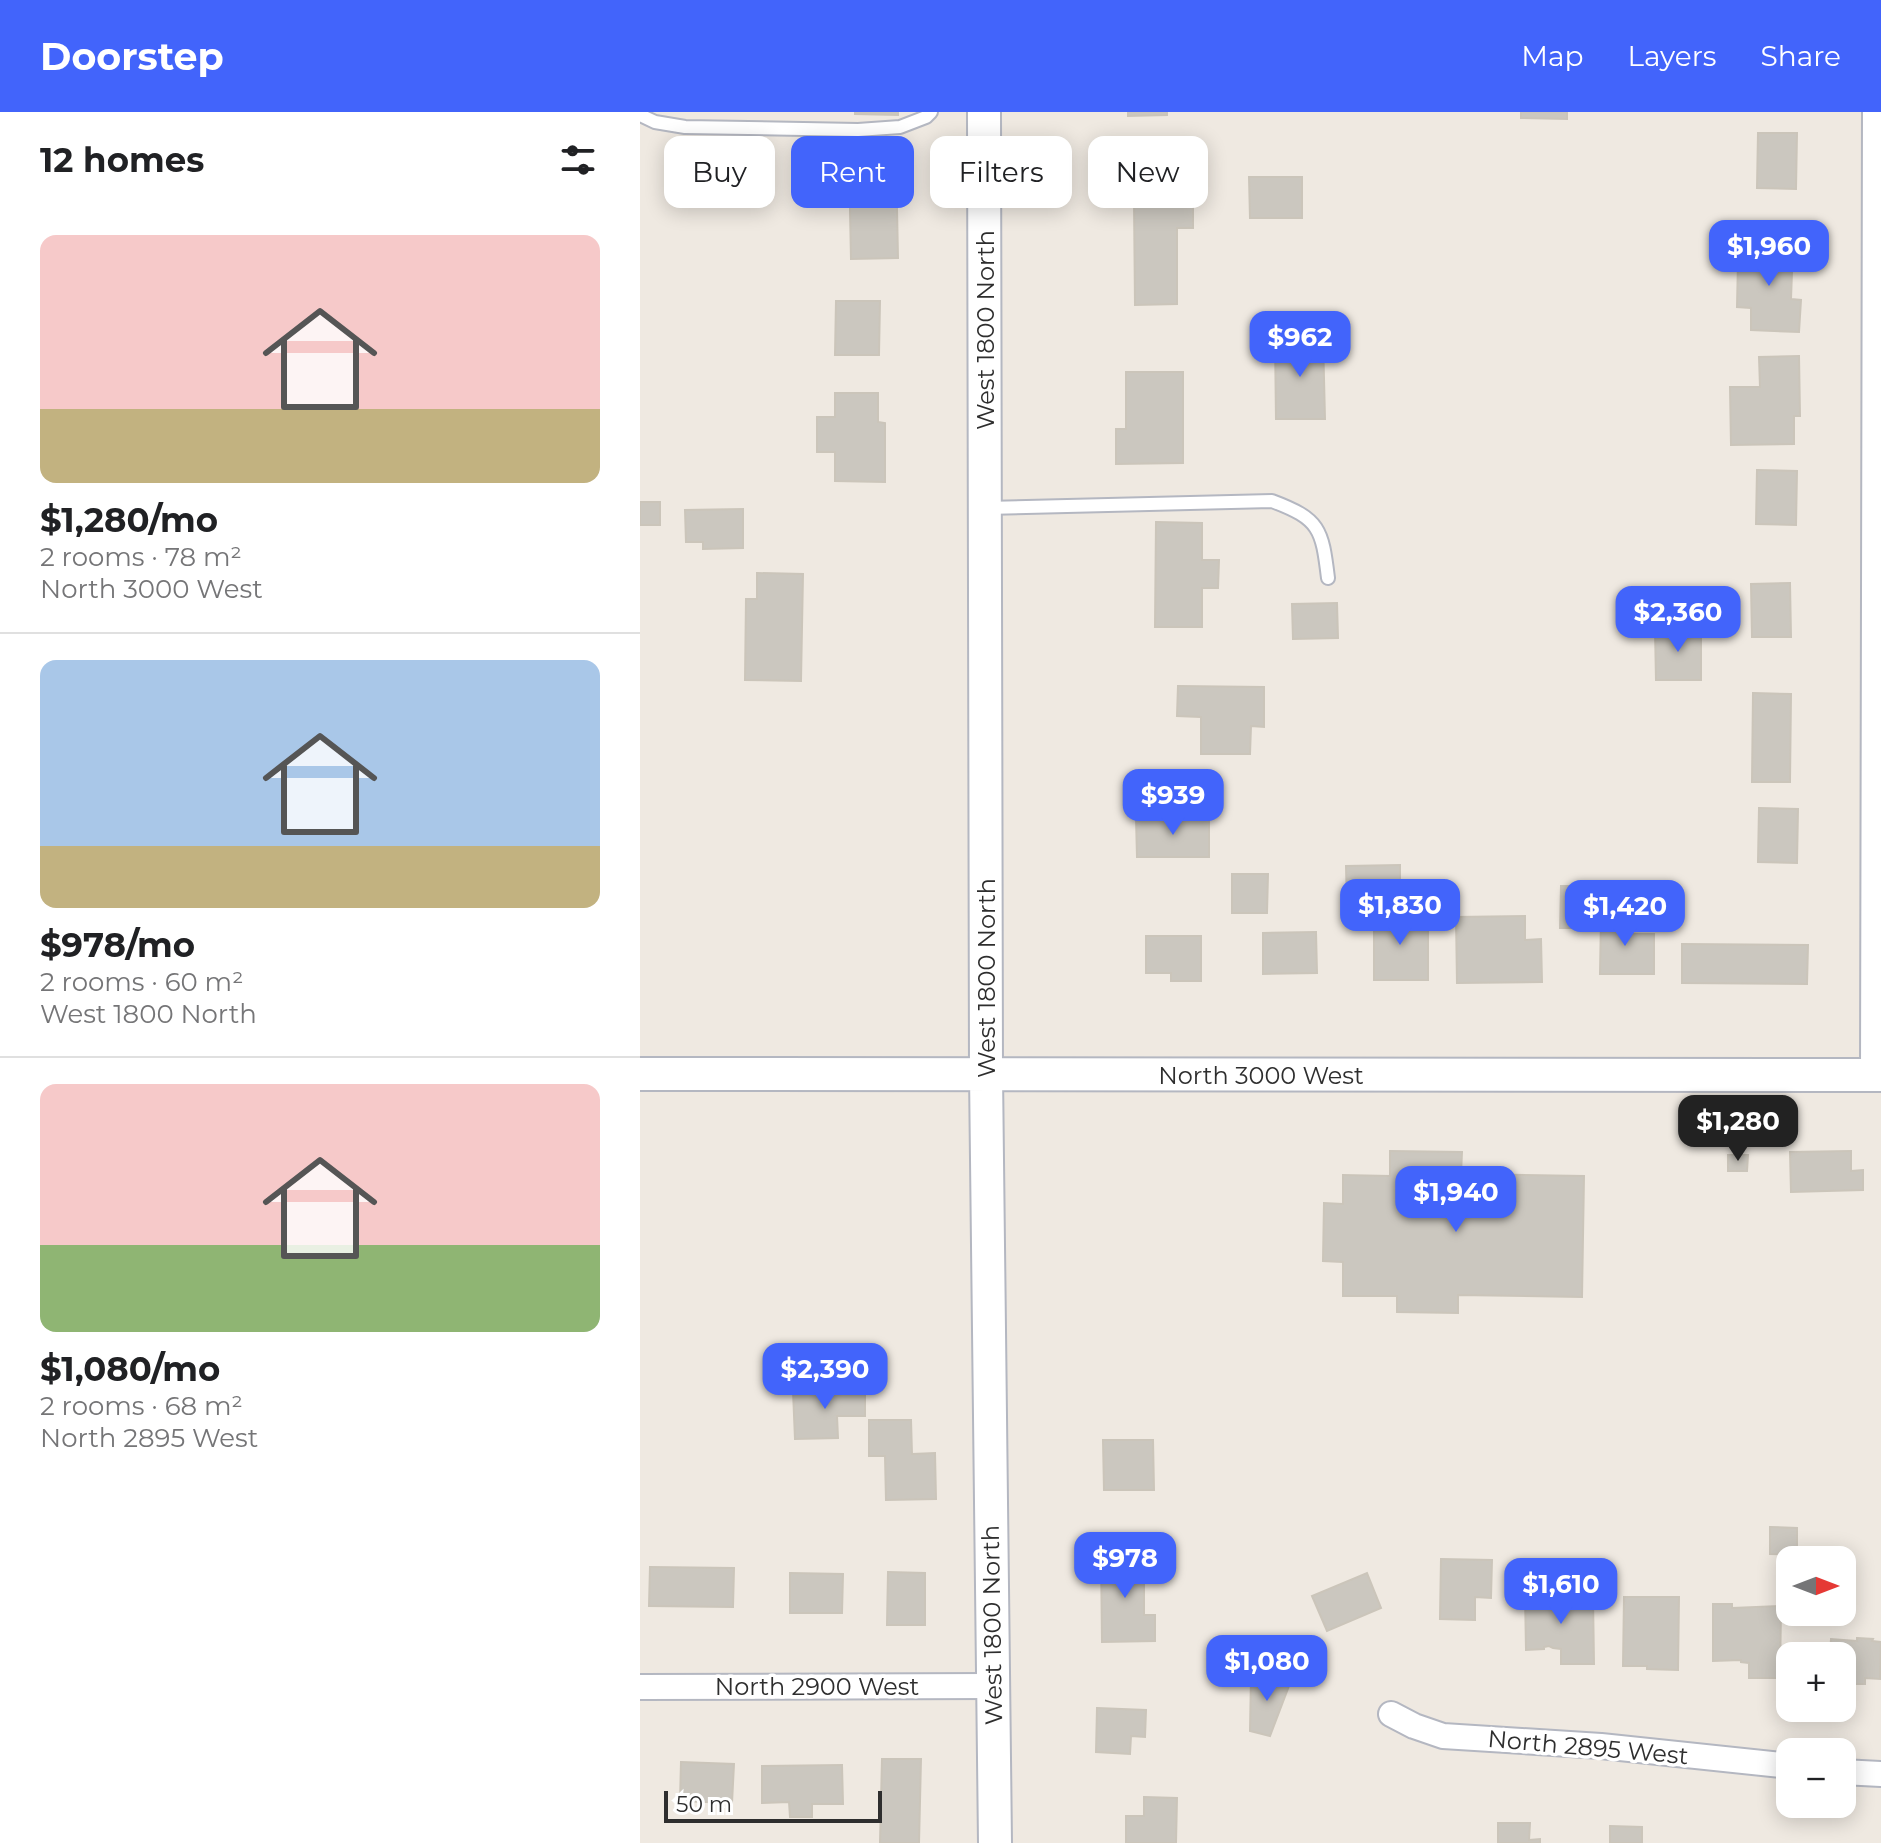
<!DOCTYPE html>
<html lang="en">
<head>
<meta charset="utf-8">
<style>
  :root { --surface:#fff; --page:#f6f6f6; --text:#202124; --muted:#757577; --line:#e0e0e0; --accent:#4264fb }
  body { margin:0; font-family:Montserrat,sans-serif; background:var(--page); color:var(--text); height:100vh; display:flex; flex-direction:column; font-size:30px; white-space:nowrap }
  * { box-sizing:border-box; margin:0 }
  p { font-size:26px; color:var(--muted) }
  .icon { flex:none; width:44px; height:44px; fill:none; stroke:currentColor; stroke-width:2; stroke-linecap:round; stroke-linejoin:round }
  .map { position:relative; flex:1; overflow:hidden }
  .drawer { display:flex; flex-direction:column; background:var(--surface); width:640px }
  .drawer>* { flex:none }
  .hud { position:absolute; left:24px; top:24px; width:760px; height:72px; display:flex; gap:16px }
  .needle { width:52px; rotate:90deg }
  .fabs { position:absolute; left:1136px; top:1434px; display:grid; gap:16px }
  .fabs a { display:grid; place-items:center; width:80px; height:80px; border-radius:16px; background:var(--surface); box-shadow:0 4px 20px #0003; font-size:40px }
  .scale { position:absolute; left:24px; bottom:20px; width:218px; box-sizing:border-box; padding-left:8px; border:4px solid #2e2e2e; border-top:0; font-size:22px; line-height:28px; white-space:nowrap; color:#2e2e2e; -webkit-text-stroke:6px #fff; paint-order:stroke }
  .price { position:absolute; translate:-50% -68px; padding:0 18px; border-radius:16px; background:var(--accent); color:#fff; font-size:26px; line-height:52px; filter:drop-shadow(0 2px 4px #0008) }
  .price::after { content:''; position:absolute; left:50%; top:48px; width:24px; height:18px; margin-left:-12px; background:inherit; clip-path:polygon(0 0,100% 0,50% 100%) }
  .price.active { background:#222; color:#fff }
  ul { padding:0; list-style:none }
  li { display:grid; align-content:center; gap:16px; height:424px; padding:0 40px }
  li+li { border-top:2px solid var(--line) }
  li span { display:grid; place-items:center; height:248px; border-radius:16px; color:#555 }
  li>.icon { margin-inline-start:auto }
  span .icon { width:144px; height:144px; fill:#fffc; stroke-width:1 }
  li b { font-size:34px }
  h2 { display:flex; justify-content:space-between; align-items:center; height:96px; padding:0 40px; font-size:34px }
  .pill { padding:0 28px; border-radius:16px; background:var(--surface); box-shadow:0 4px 20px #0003; font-size:28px; line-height:72px }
  .pill.active { background:var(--accent); color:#fff }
  header { display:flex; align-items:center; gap:48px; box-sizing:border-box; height:112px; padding:0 40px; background:var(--accent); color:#fff }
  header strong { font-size:38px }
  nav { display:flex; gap:44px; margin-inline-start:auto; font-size:28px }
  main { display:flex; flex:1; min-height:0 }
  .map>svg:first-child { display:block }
  .building { fill:#cbc7bf; stroke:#cbc5ba; stroke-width:2 }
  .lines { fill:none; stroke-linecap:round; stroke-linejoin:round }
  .lane-casing { stroke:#b4b7c1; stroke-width:16 }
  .street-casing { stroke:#b4b7c1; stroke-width:28 }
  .secondary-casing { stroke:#b4b7c1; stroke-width:36 }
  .lane { stroke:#fff; stroke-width:12 }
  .street { stroke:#fff; stroke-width:24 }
  .secondary { stroke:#fff; stroke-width:32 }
  .labels { text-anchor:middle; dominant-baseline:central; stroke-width:7; stroke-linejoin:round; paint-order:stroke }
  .street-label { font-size:24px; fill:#2e2e2e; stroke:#fff }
</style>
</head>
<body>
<header>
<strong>Doorstep</strong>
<nav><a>Map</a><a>Layers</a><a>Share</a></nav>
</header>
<main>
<section class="drawer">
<h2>12 homes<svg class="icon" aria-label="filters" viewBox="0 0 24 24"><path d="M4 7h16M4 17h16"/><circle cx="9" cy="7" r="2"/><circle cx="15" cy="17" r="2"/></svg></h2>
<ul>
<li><span style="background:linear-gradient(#f6c9c9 70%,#c2b280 0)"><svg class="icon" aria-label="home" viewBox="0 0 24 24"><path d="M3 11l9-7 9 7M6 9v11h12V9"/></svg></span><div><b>$1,280/mo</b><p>2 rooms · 78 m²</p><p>North 3000 West</p></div></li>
<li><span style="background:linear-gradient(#a9c7e8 75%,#c2b280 0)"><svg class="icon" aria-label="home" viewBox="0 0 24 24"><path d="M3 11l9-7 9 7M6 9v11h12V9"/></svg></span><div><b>$978/mo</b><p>2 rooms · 60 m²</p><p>West 1800 North</p></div></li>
<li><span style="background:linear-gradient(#f6c9c9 65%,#8fb573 0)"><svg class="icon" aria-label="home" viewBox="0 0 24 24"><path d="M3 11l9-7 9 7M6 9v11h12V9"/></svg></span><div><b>$1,080/mo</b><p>2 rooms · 68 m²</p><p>North 2895 West</p></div></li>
</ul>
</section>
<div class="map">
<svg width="1241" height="1731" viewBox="0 0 1241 1731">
  <rect width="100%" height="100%" fill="#efe9e1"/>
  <path class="building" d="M215 0H258V3L215 2Z
    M488 0H527V3L488 4Z
    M881 0H927V7L881 6Z
    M1118 21H1157L1156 77 1117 76Z
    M256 47 258 146 211 147 209 48Z
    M609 65H662V106H610Z
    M553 87V116H537V192L495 193 494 88Z
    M1112 130 1153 132 1151 187 1161 188 1159 220 1111 218V196L1097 195 1098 149 1111 150Z
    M196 189H240L239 243H195Z
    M683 226 685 307H636L635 227Z
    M1159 244 1160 304H1154V332L1091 333 1090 275H1120L1119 245Z
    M486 260H543V351L476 352V317H486Z
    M195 281H238V310L245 311V370L195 369V340H177V305H195Z
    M1117 358 1157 359 1156 413 1116 412Z
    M0 390H20V413H0Z
    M103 397V436L63 437V430H46L45 398Z
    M516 410 562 411V448H579L578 476H562V515H515Z
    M117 461 163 462 161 569 105 568 106 487H117Z
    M1150 471 1151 525H1112L1111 472Z
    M697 491 698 526 653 527 652 492Z
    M1015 517H1061V568H1016Z
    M538 574 624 575V615L611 614 610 642H561V605L537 604Z
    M1113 581 1151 582 1150 670H1112Z
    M1119 696 1158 697 1157 751 1118 750Z
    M569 705V745H497L496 706Z
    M760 753V794L707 795 706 754Z
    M592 762H628L627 801H592Z
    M921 774H959L958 816H920Z
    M773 797V816H788V868H734V798Z
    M885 804V828L901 827 902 870 817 871 816 805Z
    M961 805H993L992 822H1014V862H960Z
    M676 820 677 861 623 862V821Z
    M506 824H561V869H531V861H506Z
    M1042 832 1168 833 1167 872 1042 871Z
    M750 1039 822 1040 821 1062 944 1064 942 1185 818 1183V1201L757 1200V1184H703V1150L683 1149 684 1091 703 1092V1063L750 1064Z
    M1211 1039V1059L1223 1058V1078L1151 1080 1150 1040Z
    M1088 1043H1108L1107 1059H1088Z
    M225 1277V1304H197L198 1326 155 1327 153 1279Z
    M229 1308H271L272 1342 295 1341 296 1387 246 1388 245 1344H229Z
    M463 1328H513L514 1378H464Z
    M1130 1415 1157 1416V1443L1130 1442Z
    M504 1441V1503H515V1529L462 1530 461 1442Z
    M801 1447 852 1448 851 1486 835 1485V1508L800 1507Z
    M10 1455 94 1456 93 1495 9 1494Z
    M248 1460 285 1461V1513H247Z
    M150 1461 203 1462 202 1501H150Z
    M727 1461 741 1496 687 1519 672 1484Z
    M903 1481V1485H932V1483H951V1485H953L954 1552H921V1537L913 1536 909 1534 904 1535V1537L886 1538 885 1482Z
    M984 1485H1039L1038 1558 1007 1557V1554H983Z
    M1073 1492H1092V1496L1139 1494V1496H1141L1140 1566H1109V1551L1101 1550V1548L1073 1549Z
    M1217 1526 1233 1527 1232 1529 1241 1530 1240 1567 1225 1566V1572H1204L1202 1581V1544H1190L1191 1527 1217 1529Z
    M611 1565 652 1566 630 1624 610 1619Z
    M457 1596 506 1598 505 1625 491 1624 490 1642 456 1640Z
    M242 1647H281L279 1731H240Z
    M41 1650 94 1652 92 1691 40 1689Z
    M202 1653 203 1692H172V1705H150L149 1690 122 1691V1654Z
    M504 1685 537 1686 536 1731H486V1704H504Z
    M858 1711H890L889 1728 900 1727V1731H858Z
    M970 1714 1002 1715V1731H970Z"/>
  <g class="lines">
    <g class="lane-casing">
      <path id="lane" d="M0 3 15 10 45 15 218 18 260 15 286 5 291 0
        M345 396 632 389C680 407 682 417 688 466"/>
    </g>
    <g class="street-casing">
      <path id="street" d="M1233 963 1235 0
        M0 1575 353 1574
        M751 1602 774 1614 803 1624 961 1634 1150 1654
        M1202 1660 1241 1662"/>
    </g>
    <g class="secondary-casing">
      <path id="secondary" d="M344 0 346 962 355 1731
        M0 962 1241 963"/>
    </g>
    <use href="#lane" class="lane"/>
    <use href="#street" class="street"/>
    <use href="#secondary" class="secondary"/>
  </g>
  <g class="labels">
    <g class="street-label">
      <text transform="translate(345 218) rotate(-90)">West 1800 North</text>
      <text transform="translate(346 866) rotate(-90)">West 1800 North</text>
      <text x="621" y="963">North 3000 West</text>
      <text transform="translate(352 1513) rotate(-91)">West 1800 North</text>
      <text x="177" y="1574">North 2900 West</text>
      <text transform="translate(948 1635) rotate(5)">North 2895 West</text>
    </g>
  </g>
</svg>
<div class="fabs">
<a><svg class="needle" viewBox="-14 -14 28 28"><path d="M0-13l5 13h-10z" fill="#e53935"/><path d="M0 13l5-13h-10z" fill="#757577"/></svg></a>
<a>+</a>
<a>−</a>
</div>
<div class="scale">50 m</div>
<b class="price" style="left:1129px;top:176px">$1,960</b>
<b class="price" style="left:660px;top:267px">$962</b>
<b class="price" style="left:1038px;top:542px">$2,360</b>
<b class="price" style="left:533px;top:725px">$939</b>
<b class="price" style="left:760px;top:835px">$1,830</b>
<b class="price" style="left:985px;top:836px">$1,420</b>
<b class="price active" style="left:1098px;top:1051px">$1,280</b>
<b class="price" style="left:816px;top:1122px">$1,940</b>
<b class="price" style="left:185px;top:1299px">$2,390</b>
<b class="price" style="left:485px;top:1488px">$978</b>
<b class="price" style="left:921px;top:1514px">$1,610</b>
<b class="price" style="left:627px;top:1591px">$1,080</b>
<div class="hud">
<a class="pill">Buy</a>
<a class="pill active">Rent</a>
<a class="pill">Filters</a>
<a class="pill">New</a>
</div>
</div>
</main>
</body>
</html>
